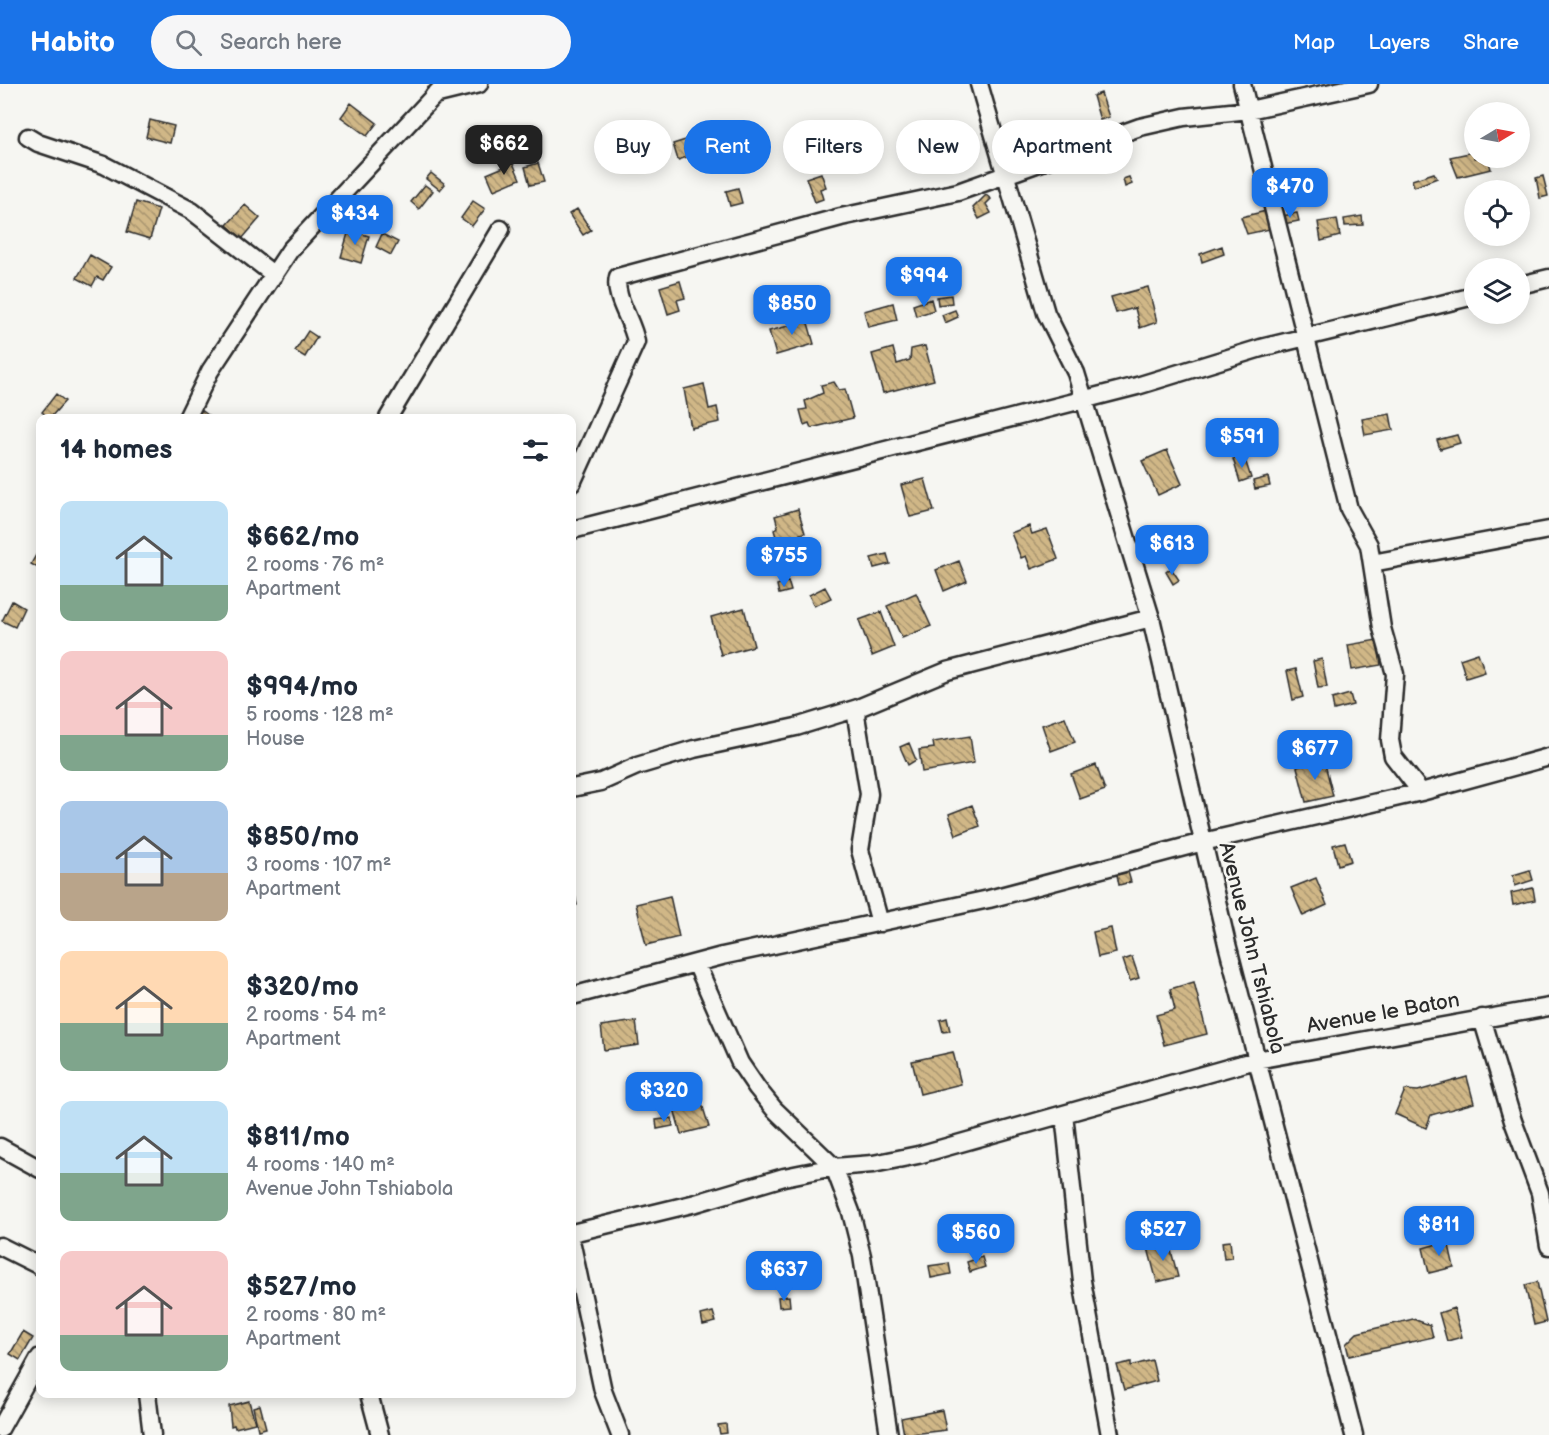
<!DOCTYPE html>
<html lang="en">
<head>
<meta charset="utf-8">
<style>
  :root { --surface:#fff; --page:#f6f6f7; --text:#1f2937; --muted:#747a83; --accent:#1a73e8 }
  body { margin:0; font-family:"Balsamiq Sans",sans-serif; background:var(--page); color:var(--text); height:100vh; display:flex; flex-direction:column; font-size:22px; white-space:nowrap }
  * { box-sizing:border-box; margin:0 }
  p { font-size:20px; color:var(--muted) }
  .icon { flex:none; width:33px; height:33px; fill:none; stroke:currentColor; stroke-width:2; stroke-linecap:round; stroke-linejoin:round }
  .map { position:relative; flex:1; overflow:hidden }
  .sheet { position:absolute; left:36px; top:330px; width:540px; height:984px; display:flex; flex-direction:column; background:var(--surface); border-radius:12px; box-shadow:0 3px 15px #0003 }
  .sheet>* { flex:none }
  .guide { position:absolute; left:594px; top:36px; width:570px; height:54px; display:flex; gap:12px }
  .needle { width:39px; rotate:80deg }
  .buttons { position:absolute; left:1464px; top:18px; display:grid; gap:12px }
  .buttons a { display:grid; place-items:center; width:66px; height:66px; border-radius:50%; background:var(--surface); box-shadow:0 3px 15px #0003; font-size:30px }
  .price { position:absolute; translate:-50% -51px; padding:0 14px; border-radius:12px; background:var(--accent); color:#fff; font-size:20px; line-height:39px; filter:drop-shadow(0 2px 3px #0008) }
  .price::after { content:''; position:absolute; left:50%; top:36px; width:18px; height:14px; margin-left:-9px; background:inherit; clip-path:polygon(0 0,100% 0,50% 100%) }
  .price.selected { background:#222; color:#fff }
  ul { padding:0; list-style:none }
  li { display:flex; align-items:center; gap:18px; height:150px; padding:0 24px }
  li span { display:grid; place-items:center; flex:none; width:168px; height:120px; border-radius:12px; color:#555 }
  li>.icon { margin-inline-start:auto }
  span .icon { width:72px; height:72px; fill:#fffc; stroke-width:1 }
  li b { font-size:26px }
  h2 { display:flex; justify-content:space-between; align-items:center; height:72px; padding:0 24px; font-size:26px }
  .pill { padding:0 21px; border-radius:27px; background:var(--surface); box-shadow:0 3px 15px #0003; font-size:21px; line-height:54px }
  .pill.selected { background:var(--accent); color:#fff }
  header { display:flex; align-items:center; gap:36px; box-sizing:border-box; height:84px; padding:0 30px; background:var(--accent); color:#fff }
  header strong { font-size:28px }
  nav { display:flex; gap:33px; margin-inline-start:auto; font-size:21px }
  .search { width:420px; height:54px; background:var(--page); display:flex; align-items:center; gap:15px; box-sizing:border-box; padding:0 21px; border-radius:33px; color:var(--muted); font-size:22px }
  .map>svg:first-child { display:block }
  .building { fill:url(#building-back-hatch); stroke:#2b2b2b; stroke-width:1.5 }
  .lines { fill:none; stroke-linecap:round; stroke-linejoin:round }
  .minor-casing { stroke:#2b2b2b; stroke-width:21 }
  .minor { stroke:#f6f6f2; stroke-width:16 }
  .labels { text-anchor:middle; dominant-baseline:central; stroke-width:5; stroke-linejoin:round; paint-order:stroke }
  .street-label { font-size:21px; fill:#2b2b2b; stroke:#f6f6f2 }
</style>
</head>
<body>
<header>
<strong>Habito</strong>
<div class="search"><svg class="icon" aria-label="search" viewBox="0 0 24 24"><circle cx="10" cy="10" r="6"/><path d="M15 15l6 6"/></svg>Search here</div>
<nav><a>Map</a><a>Layers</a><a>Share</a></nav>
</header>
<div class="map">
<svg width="1549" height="1351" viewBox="0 0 1549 1351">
  <defs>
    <pattern id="building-back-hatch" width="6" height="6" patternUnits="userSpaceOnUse" patternTransform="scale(1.5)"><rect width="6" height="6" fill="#d0b787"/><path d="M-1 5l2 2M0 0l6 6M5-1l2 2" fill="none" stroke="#a9956f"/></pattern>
  </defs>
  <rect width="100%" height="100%" fill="#f6f6f2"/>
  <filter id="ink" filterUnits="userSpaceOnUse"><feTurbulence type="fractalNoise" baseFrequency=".0167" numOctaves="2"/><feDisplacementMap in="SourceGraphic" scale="12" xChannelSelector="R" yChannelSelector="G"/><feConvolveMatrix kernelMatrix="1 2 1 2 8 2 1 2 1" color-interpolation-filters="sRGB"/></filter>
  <g filter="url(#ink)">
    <path class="building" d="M1101 9 1109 33 1100 36 1093 12Z
      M351 19 377 39 367 52 341 33Z
      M150 36 174 42 170 59 146 53Z
      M698 52 703 68 696 70 693 62 684 65 687 73 678 76 673 60Z
      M954 52 956 61 941 64 939 54Z
      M502 60 506 66 495 73 491 66Z
      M619 60 621 74 613 75 611 61Z
      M1474 68V74H1488L1491 85 1458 93 1450 73Z
      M513 79 520 95 494 106 487 90Z
      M538 79 544 98 530 101 525 83Z
      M431 89 445 100 440 106 426 95Z
      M821 89 826 103 820 105 823 115 815 118 806 94Z
      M1434 89 1437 94 1414 103 1412 96Z
      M1543 92 1548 112 1540 114 1536 94Z
      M1129 93 1132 100 1125 103 1123 95Z
      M425 101 433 107 419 125 411 118Z
      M738 104 742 119 730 122 726 107Z
      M986 111 991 115 986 120 991 129 979 135 973 124Z
      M473 117 485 125 472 142 461 134Z
      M136 118 159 125 150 155 127 148Z
      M245 121 260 134 242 155 227 141Z
      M577 125 591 146 583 151 569 130Z
      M1266 127 1270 145 1247 150 1241 133Z
      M1297 129 1299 137 1283 140 1282 132Z
      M1362 132 1363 141 1345 142 1344 135Z
      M1337 135 1340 152 1321 157 1318 138Z
      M349 146 369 152 361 179 341 173Z
      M382 150 398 158 391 171 376 163Z
      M1222 162 1224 170 1202 178 1200 170Z
      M90 171 111 183 103 196 97 193 92 202 77 194Z
      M680 197 685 214 677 216 680 226 668 230 660 203Z
      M1148 203 1157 238 1140 244 1135 224 1116 229 1111 213Z
      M951 211 952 219 938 221 937 213Z
      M931 215 934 226 916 232 913 221Z
      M893 219 897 236 868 243 864 227Z
      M955 226 958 233 945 239 942 231Z
      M806 232 814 260 776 271 769 247 792 241 790 236Z
      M308 247 317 253 305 273 295 267Z
      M925 262 934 296 883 309 872 270 893 264 897 280 910 276 911 265Z
      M834 298 839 306 845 305 853 334 811 344 809 339 804 341 800 326 807 325 805 317 823 309 821 301Z
      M704 300 709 325 717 323 720 338 691 344 684 305Z
      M56 310 65 317 50 334 42 328Z
      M200 325 208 331 205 334 195 332Z
      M1390 330 1393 346 1365 351 1362 335Z
      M1457 351 1460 359 1440 365 1437 356Z
      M1167 366 1182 400 1158 411 1142 377Z
      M1244 372 1251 394 1240 398 1233 375Z
      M1268 393 1270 402 1255 405 1253 397Z
      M925 395 934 427 910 433 901 401Z
      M798 425 805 449 800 450 806 473 788 478 782 455 777 456 774 446 778 443 775 432Z
      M1029 442 1032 450 1047 445 1058 475 1031 485 1026 472 1021 474 1011 449Z
      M40 464V480L38 484 31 480Z
      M887 470 890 480 874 484 871 474Z
      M959 477 967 497 944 507 936 486Z
      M1171 484 1179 496 1173 500 1166 488Z
      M788 497 791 507 779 510 777 501Z
      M825 503 831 514 814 522 809 511Z
      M916 509 931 542 902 554 887 522Z
      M12 517 24 524 15 543 2 537Z
      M744 524 754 562 721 571 711 533Z
      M881 528 894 563 872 572 859 536Z
      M1377 556 1381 581 1352 586 1348 561Z
      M1478 569 1485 588 1466 594 1460 575Z
      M1322 575 1327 603 1318 604 1313 577Z
      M1296 585 1303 613 1293 616 1287 587Z
      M1350 610 1353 621 1334 626 1332 615Z
      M1065 633 1075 658 1051 667 1042 641Z
      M970 652 974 679 922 688 919 666 934 664 933 658Z
      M909 659 916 676 908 681 900 663Z
      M1324 676 1333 712 1306 718 1297 683Z
      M1096 681 1105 706 1080 715 1071 690Z
      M972 721 980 742 956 751 949 730Z
      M1345 758 1351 777 1338 781 1333 761Z
      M1530 786 1533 796 1515 802 1513 791Z
      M1128 788 1131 798 1119 801 1117 791Z
      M1316 794 1327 821 1303 832 1291 804Z
      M572 796 577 821 572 822Z
      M1533 804 1535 816 1513 821 1511 809Z
      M670 812 679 853 646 861 636 820Z
      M1111 844 1116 869 1098 873 1093 848Z
      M1132 873 1139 894 1130 897 1123 876Z
      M1194 898 1207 950 1164 961 1156 931 1175 926 1170 905Z
      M947 934 950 947 943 948 940 936Z
      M636 937 639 961 604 966 601 942Z
      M953 968 961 1000 920 1010 912 977Z
      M1467 993 1474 1019 1431 1031 1426 1044 1395 1030 1405 1006 1418 1007Z
      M699 1010 709 1043 681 1050 672 1017Z
      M672 1034 673 1042 657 1045 656 1036Z
      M1434 1125 1439 1140 1422 1145 1417 1130Z
      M1230 1157 1232 1174 1224 1175 1222 1158Z
      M1448 1157 1454 1183 1429 1189 1423 1164Z
      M1169 1159 1178 1193 1157 1198 1148 1164Z
      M982 1173 985 1183 970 1188 967 1178Z
      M949 1179 951 1190 931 1194 929 1182Z
      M1537 1198 1546 1238 1534 1241 1525 1201Z
      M789 1212 790 1222 779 1223 778 1213Z
      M1454 1224 1462 1253 1447 1257 1439 1229Z
      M713 1228 716 1238 703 1241 701 1231Z
      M1413 1235 1430 1241 1433 1253 1349 1272 1346 1260 1357 1249Z
      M23 1248 33 1254 20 1276 10 1270Z
      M1152 1276 1157 1297 1124 1306 1117 1281 1131 1278V1282Z
      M249 1317 255 1339 235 1344 234 1341 231 1342 229 1322Z
      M260 1321 266 1344 258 1346 253 1323Z
      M942 1326 946 1346 904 1351 901 1334Z
      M726 1340 727 1349 720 1350 718 1341Z"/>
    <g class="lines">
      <g class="minor-casing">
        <path id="minor" d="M979 0 1046 229 1076 289 1151 534 1227 860 1354 1351
          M1242 0 1349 425 1369 461 1382 544 1395 590 1390 656 1393 672 1421 708
          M434 11 479 0
          M28 53 38 59 104 81 192 127 274 191
          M1520 201 1549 194
          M187 334 210 287 290 166 445 0
          M388 334 501 145
          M572 399 636 258C633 237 613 213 618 193L841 133 958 108 1140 43 1184 33 1249 26 1369 0
          M572 446 1137 302 1261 264 1474 212
          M1372 479 1549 446
          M572 704 601 698 637 682 694 665 796 643 858 624
          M880 839 860 766 869 710 856 632 858 624 947 587 1151 534
          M696 879 740 979 757 1004 774 1025 834 1083 851 1128 862 1172 889 1351
          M572 912 722 872 989 815 1203 758 1421 708 1549 673
          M1482 934 1513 1037 1540 1109 1549 1162
          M1064 1030 1082 1197 1110 1351
          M0 1063 40 1085
          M572 1149 696 1119 784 1093 834 1083 873 1080 918 1071 1256 976 1549 923
          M572 1161 603 1307 620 1351
          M0 1162 40 1182
          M147 1310 152 1351
          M369 1310 380 1351
          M0 1345 40 1273"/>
      </g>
      <use href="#minor" class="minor"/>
    </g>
  </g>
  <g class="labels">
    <g class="street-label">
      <text transform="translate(1252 864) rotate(76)">Avenue John Tshiabola</text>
      <text transform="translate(1383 929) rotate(-10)">Avenue le Baton</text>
    </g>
  </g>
</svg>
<div class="buttons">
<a><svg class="needle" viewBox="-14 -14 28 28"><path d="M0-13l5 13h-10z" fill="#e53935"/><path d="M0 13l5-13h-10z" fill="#747a83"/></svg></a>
<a><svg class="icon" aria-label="locate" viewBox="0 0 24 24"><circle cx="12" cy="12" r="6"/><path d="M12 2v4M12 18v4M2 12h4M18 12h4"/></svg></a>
<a><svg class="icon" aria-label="layers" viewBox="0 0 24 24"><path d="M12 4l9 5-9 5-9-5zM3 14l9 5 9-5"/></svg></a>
</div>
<b class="price selected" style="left:504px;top:92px">$662</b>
<b class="price" style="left:1290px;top:135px">$470</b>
<b class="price" style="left:355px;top:162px">$434</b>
<b class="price" style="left:924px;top:224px">$994</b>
<b class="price" style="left:792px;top:252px">$850</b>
<b class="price" style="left:1242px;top:385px">$591</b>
<b class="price" style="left:1172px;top:492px">$613</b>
<b class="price" style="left:784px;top:504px">$755</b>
<b class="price" style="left:1315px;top:697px">$677</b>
<b class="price" style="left:664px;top:1039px">$320</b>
<b class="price" style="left:1439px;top:1173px">$811</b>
<b class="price" style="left:1163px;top:1178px">$527</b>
<b class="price" style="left:976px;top:1181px">$560</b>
<b class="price" style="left:784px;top:1218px">$637</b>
<div class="guide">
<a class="pill">Buy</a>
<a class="pill selected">Rent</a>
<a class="pill">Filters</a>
<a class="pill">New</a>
<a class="pill">Apartment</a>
</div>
<section class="sheet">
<h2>14 homes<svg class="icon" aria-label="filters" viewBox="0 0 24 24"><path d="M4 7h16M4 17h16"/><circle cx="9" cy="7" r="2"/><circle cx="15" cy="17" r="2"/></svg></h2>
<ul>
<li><span style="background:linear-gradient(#bfe0f5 70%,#7fa58c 0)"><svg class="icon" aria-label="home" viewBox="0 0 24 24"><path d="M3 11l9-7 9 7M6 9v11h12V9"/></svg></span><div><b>$662/mo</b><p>2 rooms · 76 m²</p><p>Apartment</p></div></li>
<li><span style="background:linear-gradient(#f6c9c9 70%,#7fa58c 0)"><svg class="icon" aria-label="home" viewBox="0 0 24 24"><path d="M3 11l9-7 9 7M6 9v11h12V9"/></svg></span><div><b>$994/mo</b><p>5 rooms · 128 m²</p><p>House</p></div></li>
<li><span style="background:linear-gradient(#a9c7e8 60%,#b9a48a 0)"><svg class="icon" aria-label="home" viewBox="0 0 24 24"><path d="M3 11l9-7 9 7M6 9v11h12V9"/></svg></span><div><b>$850/mo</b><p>3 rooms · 107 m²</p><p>Apartment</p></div></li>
<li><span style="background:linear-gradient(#ffd9b3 60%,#7fa58c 0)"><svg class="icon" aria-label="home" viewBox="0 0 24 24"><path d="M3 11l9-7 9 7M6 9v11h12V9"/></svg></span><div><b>$320/mo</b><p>2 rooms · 54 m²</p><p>Apartment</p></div></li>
<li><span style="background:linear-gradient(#bfe0f5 60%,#7fa58c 0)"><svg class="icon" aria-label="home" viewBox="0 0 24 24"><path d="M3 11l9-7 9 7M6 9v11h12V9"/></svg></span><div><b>$811/mo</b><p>4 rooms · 140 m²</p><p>Avenue John Tshiabola</p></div></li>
<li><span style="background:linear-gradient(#f6c9c9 70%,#7fa58c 0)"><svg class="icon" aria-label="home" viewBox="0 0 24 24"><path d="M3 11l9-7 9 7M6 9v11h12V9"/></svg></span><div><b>$527/mo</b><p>2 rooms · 80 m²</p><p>Apartment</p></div></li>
</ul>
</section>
</div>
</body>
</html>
